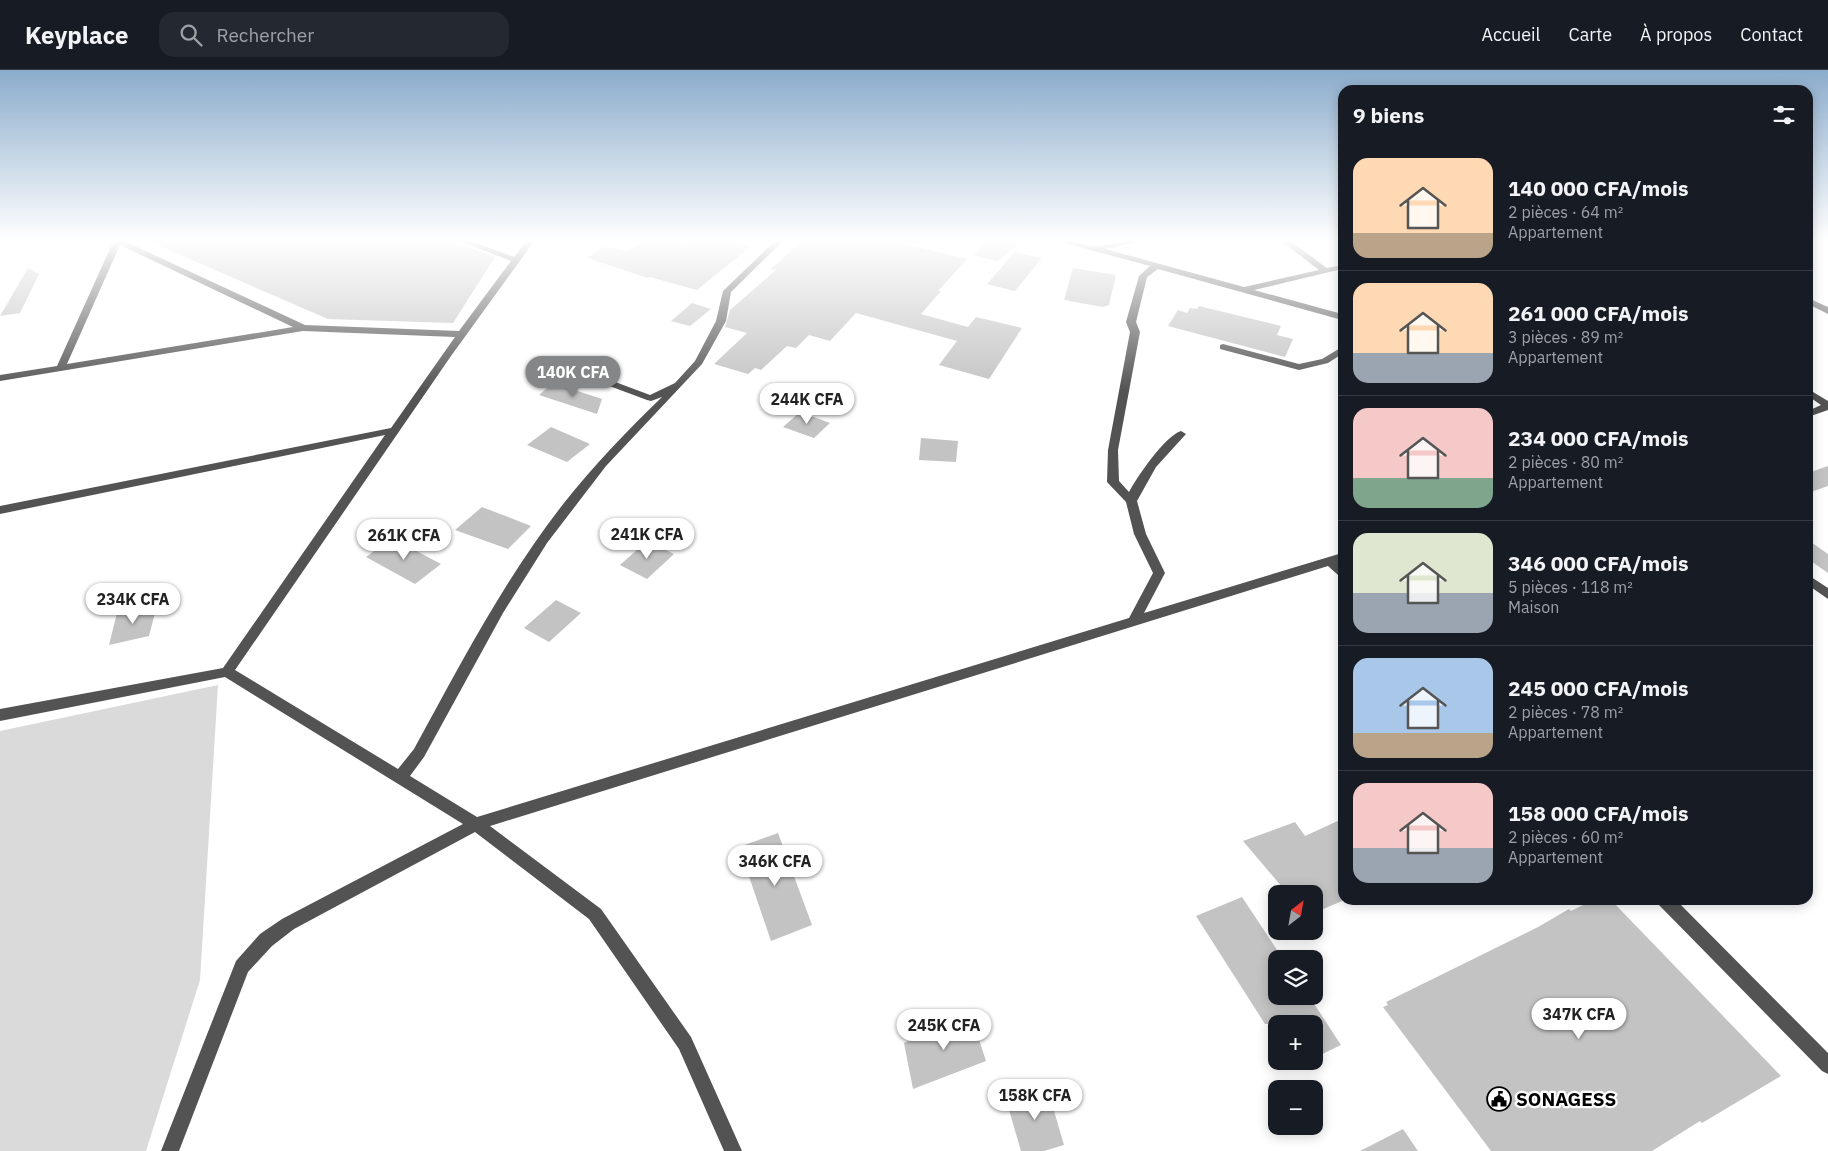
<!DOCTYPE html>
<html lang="fr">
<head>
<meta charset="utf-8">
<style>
  :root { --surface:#171b24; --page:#242831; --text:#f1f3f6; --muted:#9ea1a6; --line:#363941; --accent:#858687 }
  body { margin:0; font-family:"IBM Plex Sans",sans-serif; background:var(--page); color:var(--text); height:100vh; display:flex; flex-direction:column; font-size:19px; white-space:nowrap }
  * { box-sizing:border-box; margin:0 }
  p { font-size:16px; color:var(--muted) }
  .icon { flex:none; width:28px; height:28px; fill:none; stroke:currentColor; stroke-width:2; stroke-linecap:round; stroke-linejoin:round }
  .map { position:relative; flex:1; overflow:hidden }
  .drawer { position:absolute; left:1338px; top:15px; width:475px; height:820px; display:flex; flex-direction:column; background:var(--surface); border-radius:15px; box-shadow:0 2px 12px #0003 }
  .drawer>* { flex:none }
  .needle { width:32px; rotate:31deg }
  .buttons { position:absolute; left:1268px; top:815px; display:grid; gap:10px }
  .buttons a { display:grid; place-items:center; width:55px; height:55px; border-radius:10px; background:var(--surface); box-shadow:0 2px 12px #0003; font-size:25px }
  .price { position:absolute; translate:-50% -42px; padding:0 11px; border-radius:18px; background:#fff; color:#222; font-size:16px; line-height:32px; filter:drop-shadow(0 1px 2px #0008) }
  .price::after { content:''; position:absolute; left:50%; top:30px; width:15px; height:11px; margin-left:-8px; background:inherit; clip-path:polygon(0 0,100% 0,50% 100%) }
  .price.selected { background:var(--accent); color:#fff }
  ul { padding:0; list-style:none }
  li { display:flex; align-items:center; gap:15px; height:125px; padding:0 15px }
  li+li { border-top:1px solid var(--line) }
  li span { display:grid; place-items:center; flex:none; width:140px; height:100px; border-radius:15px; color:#555 }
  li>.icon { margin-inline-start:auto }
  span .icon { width:60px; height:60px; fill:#fffc; stroke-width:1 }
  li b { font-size:21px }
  h2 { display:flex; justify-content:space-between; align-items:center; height:60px; padding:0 15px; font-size:21px }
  header { display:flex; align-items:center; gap:30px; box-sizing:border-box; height:70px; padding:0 25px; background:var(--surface); border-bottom:1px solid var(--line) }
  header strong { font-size:24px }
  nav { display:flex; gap:28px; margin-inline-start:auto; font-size:18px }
  .search { width:350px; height:45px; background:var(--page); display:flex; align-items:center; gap:12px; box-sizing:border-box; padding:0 18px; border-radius:15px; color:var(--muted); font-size:19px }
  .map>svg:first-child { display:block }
  .green { fill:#dadada }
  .building { fill:#c3c3c3 }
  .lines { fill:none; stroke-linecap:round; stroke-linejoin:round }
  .minor { fill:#535353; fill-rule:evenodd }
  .labels { text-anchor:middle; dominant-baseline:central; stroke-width:4.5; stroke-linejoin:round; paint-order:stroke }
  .near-poi-label { font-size:19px; font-weight:bold; fill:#000; stroke:#fff; text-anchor:start }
</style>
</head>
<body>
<header>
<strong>Keyplace</strong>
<div class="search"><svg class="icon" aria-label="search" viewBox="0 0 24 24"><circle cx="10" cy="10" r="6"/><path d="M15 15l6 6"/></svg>Rechercher</div>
<nav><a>Accueil</a><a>Carte</a><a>À propos</a><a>Contact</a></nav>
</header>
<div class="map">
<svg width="1828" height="1081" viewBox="0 0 1828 1081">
  <rect width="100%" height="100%" fill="#fff"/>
  <path class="green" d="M218 615 200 910 146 1081H0V661Z"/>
  <path class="building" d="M146 170H449L495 187 453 253 328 249Z
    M644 170H672L687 174 692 170H728L751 176 697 220 650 207 648 208 587 188 604 176 628 181Z
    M803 170H889L967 189 938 221H941L921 244 968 257 976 247 1022 258 989 309 939 295 957 271 856 243 830 271 809 265 796 278 787 276 761 300 755 298 748 304 714 294 747 263 725 257 730 240 776 200 771 199Z
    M988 170H1023L998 191 973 185Z
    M1015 182 1042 188 1015 221 987 214Z
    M28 198 39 204 20 243 0 246Z
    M1073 198 1116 205 1109 235 1103 237 1064 230Z
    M692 233 711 239 690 256 671 251Z
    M1199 236 1281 256 1277 265 1293 269 1285 287 1168 256 1178 240 1187 243 1190 238 1197 239Z
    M553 313 602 329 597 344 539 325Z
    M800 342 830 353 814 368 783 357Z
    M551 357 590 374 567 392 527 375Z
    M921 368 958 371 956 392 919 390Z
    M1828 396V416L1808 423V403Z
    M482 437 531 456 508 479 455 460Z
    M392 468 441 494 415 514 366 487Z
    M1808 470 1828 484V503L1808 489Z
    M647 471 674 484 647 509 620 495Z
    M556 530 581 543 549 572 524 558Z
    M157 535 149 566 109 575 117 543Z
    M1342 749V831L1314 843V824H1288L1243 771 1295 752 1305 766Z
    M778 763 812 855 771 871 739 777Z
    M1242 827 1283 889H1276V926H1309L1341 975 1314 988V954H1265L1196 846Z
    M1593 830H1611L1781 1006 1702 1053 1700 1051 1652 1081H1491L1383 937 1388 935 1386 932 1538 857 1569 839 1571 841Z
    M970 942 986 991 913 1019 904 973Z
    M1047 1017 1064 1075 1044 1081H1021L1005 1026Z
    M1403 1059 1418 1081H1360Z"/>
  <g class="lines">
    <path class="minor" d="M112 170H122L305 255 459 261 511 191 457 170H468L514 187 527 170H535L451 286 235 600 398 699 414 679C460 595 505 508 564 433 594 395 627 361 662 327L651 331 647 330 588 308V304H594L650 325 675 313 695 291 716 251 723 221 776 170H784L731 222 726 251 702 294 606 396 547 473 503 543 424 687 410 706 477 747 1129 548 1153 503 1134 464 1126 432 1107 412 1108 380 1130 262 1126 252 1139 206 1150 196 1061 172 1060 170C1073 170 1084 176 1095 176 1110 176 1124 170 1139 170L1138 172 1105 179 1244 217 1319 200 1280 170H1289L1327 198 1342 195V199L1254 220 1342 244V250L1158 199 1147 207 1136 252 1140 262 1118 380 1119 411 1129 422C1137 407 1165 366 1181 361L1186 364 1156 397 1137 431 1146 464 1165 503 1144 543 1342 483V491L1339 492 1342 495V506L1338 505 1328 496 490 756 601 839 691 967 742 1081H724L679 979 589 849 475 762 294 859 272 876 248 902 179 1081H161L236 891 260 864 282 849 463 754 225 607 0 651V639L223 598 385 365 0 444V436L391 358 455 267 303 261 0 311V305L57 296 113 172ZM120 175 293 257 67 294Z
      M901 170H916L919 172 915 174Z
      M1808 228 1828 237V244L1808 234Z
      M1223 274 1299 294 1322 289 1342 277V284L1328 293 1299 300 1220 279V275Z
      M1808 319 1828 331V340L1808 347V341L1821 335 1808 326Z
      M1808 505 1828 518V529L1808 515Z
      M1657 830H1676L1828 983V1004L1822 1001 1659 835Z"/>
  </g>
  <linearGradient id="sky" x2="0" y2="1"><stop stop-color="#8baccc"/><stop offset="0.53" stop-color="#fff"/><stop offset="1" stop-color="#fff" stop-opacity="0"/></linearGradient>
  <rect width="1828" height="321" fill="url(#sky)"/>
  <defs>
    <g id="civic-ring" transform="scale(1.25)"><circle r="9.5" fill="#fff" stroke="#000" stroke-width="1.5"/><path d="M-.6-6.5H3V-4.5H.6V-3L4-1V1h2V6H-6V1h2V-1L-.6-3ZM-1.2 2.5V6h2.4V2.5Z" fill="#000"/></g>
  </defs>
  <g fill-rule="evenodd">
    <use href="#civic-ring" x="1499" y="1029"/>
  </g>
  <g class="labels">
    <g class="near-poi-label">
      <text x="1516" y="1029">SONAGESS</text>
    </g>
  </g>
</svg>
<div class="buttons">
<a><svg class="needle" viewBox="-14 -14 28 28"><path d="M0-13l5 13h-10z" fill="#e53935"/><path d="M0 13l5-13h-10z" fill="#9ea1a6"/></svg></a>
<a><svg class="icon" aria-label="layers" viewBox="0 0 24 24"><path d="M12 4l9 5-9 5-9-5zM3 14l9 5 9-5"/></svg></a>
<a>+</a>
<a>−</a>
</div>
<b class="price selected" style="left:573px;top:328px">140K CFA</b>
<b class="price" style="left:807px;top:355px">244K CFA</b>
<b class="price" style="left:647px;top:490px">241K CFA</b>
<b class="price" style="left:404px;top:491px">261K CFA</b>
<b class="price" style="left:133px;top:555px">234K CFA</b>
<b class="price" style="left:775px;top:817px">346K CFA</b>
<b class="price" style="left:1579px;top:970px">347K CFA</b>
<b class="price" style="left:944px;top:981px">245K CFA</b>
<b class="price" style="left:1035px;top:1051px">158K CFA</b>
<section class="drawer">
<h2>9 biens<svg class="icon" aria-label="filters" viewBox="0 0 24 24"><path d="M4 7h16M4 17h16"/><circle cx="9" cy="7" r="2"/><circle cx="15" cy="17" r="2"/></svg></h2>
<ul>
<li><span style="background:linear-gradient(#ffd9b3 75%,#b9a48a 0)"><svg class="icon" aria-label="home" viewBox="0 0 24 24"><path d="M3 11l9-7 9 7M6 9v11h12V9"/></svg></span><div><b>140 000 CFA/mois</b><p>2 pièces · 64 m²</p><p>Appartement</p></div></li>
<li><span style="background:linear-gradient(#ffd9b3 70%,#9aa5b1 0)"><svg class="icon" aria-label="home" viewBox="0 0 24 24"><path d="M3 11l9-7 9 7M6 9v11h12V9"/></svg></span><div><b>261 000 CFA/mois</b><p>3 pièces · 89 m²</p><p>Appartement</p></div></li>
<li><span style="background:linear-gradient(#f6c9c9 70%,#7fa58c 0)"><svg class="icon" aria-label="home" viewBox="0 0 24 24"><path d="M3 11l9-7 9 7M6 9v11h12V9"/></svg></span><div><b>234 000 CFA/mois</b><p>2 pièces · 80 m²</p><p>Appartement</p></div></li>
<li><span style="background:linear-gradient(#dfe7d0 60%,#9aa5b1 0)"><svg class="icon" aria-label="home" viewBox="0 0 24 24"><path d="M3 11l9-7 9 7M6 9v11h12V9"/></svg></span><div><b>346 000 CFA/mois</b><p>5 pièces · 118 m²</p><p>Maison</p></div></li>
<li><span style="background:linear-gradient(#a9c7e8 75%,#b9a48a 0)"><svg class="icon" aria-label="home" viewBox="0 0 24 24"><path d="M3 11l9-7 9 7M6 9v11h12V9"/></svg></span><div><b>245 000 CFA/mois</b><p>2 pièces · 78 m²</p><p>Appartement</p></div></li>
<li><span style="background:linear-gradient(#f6c9c9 65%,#9aa5b1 0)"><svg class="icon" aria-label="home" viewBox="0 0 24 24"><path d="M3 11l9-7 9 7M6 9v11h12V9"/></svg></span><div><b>158 000 CFA/mois</b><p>2 pièces · 60 m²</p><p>Appartement</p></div></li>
</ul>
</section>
</div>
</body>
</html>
